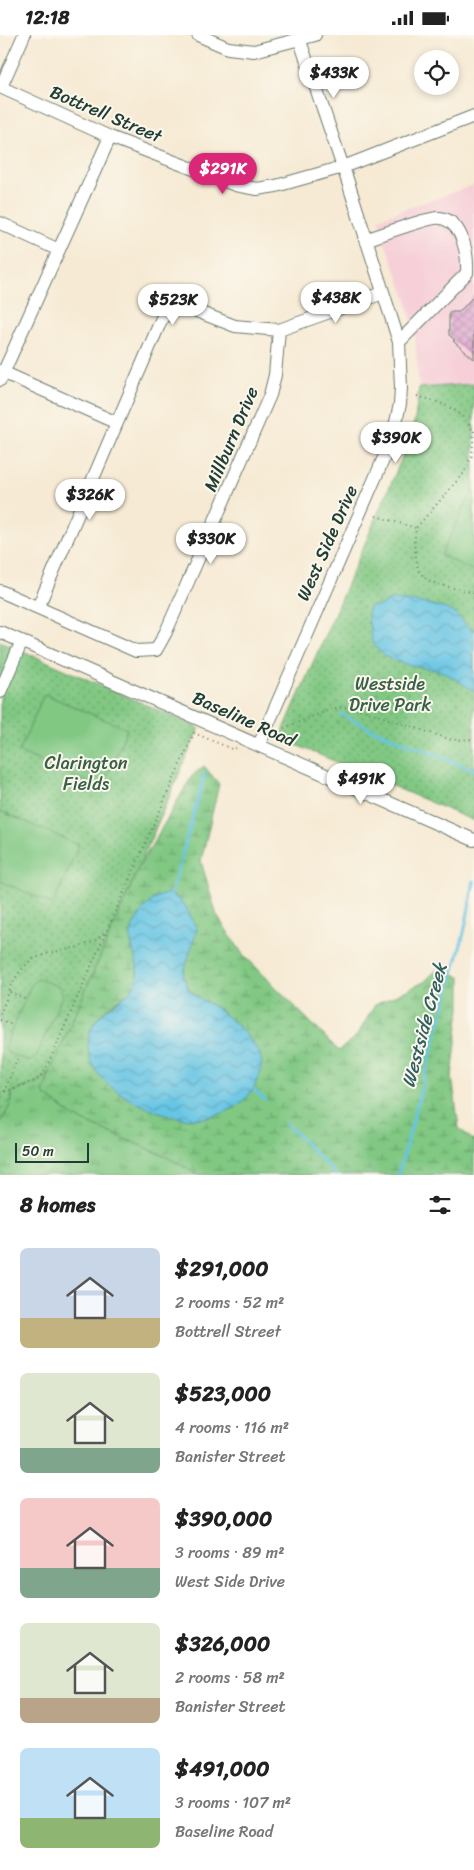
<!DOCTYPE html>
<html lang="en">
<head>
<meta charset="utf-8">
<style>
  :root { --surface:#fff; --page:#f2f2f2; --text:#222; --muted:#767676; --accent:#db2777 }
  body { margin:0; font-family:Sriracha,sans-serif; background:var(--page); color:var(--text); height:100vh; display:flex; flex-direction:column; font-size:19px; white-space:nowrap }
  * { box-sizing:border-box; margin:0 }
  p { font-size:16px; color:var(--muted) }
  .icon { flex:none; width:28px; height:28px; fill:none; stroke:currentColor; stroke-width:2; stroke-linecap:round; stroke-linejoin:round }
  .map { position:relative; height:1140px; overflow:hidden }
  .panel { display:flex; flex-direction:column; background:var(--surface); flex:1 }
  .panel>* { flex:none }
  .controls { position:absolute; left:414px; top:15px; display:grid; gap:10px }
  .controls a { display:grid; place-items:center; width:45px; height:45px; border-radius:50%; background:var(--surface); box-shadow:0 2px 8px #0003; font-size:25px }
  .scale { position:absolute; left:15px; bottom:12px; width:74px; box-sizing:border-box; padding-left:5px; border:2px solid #1f3d34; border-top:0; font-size:14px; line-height:18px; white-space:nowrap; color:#1f3d34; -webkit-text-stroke:4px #fbf7ec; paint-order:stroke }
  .price { position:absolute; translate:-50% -42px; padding:0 11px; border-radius:18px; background:#fff; color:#222; font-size:16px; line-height:32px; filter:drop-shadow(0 1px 2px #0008) }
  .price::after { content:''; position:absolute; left:50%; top:30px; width:15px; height:11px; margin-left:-8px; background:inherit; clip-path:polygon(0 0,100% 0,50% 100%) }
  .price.active { background:var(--accent); color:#fff }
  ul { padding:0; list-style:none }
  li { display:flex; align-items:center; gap:15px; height:125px; padding:0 20px }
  li span { display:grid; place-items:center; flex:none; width:140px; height:100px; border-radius:8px; color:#555 }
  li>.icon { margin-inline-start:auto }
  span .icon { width:60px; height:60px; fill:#fffc; stroke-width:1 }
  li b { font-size:21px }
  h2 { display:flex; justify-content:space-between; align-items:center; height:60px; padding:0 20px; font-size:21px }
  .status { display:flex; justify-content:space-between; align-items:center; height:35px; padding:0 25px; background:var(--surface); direction:ltr }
  .status svg { height:14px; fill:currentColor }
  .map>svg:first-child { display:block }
  .built { fill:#f6cfd8 }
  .grass { fill:url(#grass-tufts); stroke:#50825c }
  .wetland { fill:url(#wetland-marsh); stroke:#50825c; fill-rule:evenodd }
  .park { fill:url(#park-dots); stroke:#50825c }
  .garden { fill:#81c883; stroke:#50825c }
  .water { fill:url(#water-waves); stroke:#42818c }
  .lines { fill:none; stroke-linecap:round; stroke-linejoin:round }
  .stream { stroke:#66c5e4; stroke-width:3 }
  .building { fill:url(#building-cross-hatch) }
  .minor-casing { stroke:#6a7a6c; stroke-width:14 }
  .path { stroke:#6a7a6c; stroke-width:2; stroke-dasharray:1 4; stroke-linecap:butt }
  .minor { stroke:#fff; stroke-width:12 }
  .labels { text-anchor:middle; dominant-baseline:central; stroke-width:4; stroke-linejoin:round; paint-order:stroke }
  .street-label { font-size:18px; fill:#1f3d34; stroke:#fbf7ec }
  .park-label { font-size:18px; fill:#386048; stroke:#fbf7ec }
  .water-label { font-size:19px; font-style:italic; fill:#315f60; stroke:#fbf7ec }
</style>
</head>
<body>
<div class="status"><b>12:18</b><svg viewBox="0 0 49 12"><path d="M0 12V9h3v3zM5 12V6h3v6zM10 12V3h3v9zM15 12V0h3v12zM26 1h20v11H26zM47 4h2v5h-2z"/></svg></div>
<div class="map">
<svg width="474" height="1140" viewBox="0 0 474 1140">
  <defs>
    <pattern id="grass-tufts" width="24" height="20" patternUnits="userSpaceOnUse" patternTransform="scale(1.25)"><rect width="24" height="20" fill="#81c883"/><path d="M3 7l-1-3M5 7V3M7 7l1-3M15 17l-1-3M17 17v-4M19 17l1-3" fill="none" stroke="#69a46c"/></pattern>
    <pattern id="wetland-marsh" width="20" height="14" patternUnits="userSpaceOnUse" patternTransform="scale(1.25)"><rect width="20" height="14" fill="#81c883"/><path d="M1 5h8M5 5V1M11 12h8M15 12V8" fill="none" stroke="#69a46c"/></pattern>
    <pattern id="park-dots" width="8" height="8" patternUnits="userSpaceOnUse" patternTransform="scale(1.25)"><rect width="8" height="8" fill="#81c883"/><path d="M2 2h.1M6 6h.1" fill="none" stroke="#69a46c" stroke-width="1.8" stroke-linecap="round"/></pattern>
    <pattern id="water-waves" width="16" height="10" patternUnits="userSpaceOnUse" patternTransform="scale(1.25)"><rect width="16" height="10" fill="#66c5e4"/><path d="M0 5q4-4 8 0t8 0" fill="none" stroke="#53a1ba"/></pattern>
    <pattern id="building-cross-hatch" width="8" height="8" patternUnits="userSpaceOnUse" patternTransform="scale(1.25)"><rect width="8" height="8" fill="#da9dcc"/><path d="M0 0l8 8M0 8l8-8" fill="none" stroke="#b081a6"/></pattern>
  </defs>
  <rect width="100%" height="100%" fill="#fbf7ec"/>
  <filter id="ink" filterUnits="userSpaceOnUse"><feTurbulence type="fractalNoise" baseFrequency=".02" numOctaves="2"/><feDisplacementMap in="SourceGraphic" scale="10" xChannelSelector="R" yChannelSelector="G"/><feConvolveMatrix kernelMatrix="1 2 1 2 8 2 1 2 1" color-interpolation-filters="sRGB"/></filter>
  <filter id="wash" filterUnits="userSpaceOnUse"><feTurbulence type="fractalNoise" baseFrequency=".0096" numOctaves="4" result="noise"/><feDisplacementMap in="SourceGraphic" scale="20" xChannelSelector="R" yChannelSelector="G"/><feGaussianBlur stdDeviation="1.12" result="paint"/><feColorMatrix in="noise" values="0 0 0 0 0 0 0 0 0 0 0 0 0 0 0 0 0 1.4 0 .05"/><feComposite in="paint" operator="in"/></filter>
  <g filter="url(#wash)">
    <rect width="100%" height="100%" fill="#f6ead4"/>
    <path class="built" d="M474 150V349L419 353 415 302 407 265 384 205 379 183Z"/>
    <path class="grass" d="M51 1035 43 1058 74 1082 165 1121 201 1140H0V1089L10 1070 12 1057 43 1045Z"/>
    <path class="wetland" d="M204 731 219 749 201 826 217 881 242 918 339 1016 358 999 375 970 424 947 441 931 461 943V965L452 1042 459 1093 474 1106V1140H201L165 1121 74 1082 43 1058 51 1035 139 832 192 741ZM168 858 178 863 187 874 188 920 183 940 191 958 221 976 211 1082 183 1083 146 1072 93 989 106 974 129 958 136 947 138 930 134 914 153 864Z"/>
    <path class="park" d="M474 349V786L280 703 406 414 415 384 419 353Z
      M0 606 199 693 51 1035 43 1045 12 1057 10 1070 0 1089Z"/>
    <path class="garden" d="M474 453V536L441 520Z
      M44 659 127 694 102 753 19 717Z
      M0 776 79 810 53 869 0 846Z
      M40 944 59 952 63 959 36 1022 31 1026H28L8 1018 5 1011 31 950 36 945Z"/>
    <path class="water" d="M390 565C411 566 434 568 453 577 462 582 463 591 474 595V656L444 637 401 628 384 621 372 608 367 577 370 571H380Z
      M167 858C186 865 189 878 197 895L183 940C185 945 187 953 191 957 195 962 204 966 210 969 228 981 242 993 254 1010 256 1013 259 1016 260 1019 264 1030 259 1039 256 1048 246 1075 208 1087 182 1083 145 1076 80 1048 89 1002 95 970 130 968 136 946 141 930 131 917 131 902 130 891 145 870 154 864 158 861 163 860 167 858Z"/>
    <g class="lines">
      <path class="stream" d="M341 679 371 694 474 735
        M171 859 205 739
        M254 1055 265 1065
        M286 1088 336 1140
        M398 1140 464 898 474 846"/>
    </g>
    <g id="blocks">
      <path class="building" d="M474 261V324L453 306 455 305 449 300V277H459Z"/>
    </g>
  </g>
  <g filter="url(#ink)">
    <use href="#blocks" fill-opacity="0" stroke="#6a7a6c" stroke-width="1"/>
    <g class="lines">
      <g class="minor-casing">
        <path id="minor" d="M198 0 228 13 254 16 315 0
          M0 52 110 102 235 150 257 154 276 151 343 132 474 81
          M1 52 24 0
          M0 188 59 215
          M365 205C378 201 431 181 440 183 463 186 468 220 467 238L399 307
          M0 336 117 388
          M0 345 110 102
          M0 556 136 616 156 615 166 597 270 360 275 340 279 295
          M38 572 162 283 175 271 191 274 235 291 279 295 383 258
          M0 597 474 805
          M0 657 22 606
          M259 710 386 418 396 387 400 369 401 353 399 307 347 144 298 0"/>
      </g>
      <path class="path" d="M417 361C442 368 459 372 473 396
        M474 396 472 420 464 438 416 493 414 509 418 535 426 544 437 549 474 558
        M376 481 416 493
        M284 693 334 673 353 672 452 705 474 704
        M10 957 25 964
        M0 979C7 964 12 943 25 931 46 909 86 921 106 896
        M0 985 13 990
        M4 1057 18 1022
        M0 1058 35 1046 45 1036 194 698 232 714 237 713"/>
      <use href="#minor" class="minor"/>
    </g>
  </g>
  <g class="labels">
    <g class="street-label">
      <text transform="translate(106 79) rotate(23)">Bottrell Street</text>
      <text transform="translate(231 404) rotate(-67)">Millburn Drive</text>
      <text transform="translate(327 508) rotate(-66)">West Side Drive</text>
      <text transform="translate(244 684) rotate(24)">Baseline Road</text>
    </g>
    <g class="park-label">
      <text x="390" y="649">Westside<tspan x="390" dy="21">Drive Park</tspan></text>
      <text x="86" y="728">Clarington<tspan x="86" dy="21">Fields</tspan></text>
    </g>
    <g class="water-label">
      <text transform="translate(424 990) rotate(-75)">Westside Creek</text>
    </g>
  </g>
</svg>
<div class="controls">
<a><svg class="icon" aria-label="locate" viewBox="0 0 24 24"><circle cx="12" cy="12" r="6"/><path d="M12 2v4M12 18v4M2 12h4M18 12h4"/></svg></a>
</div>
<div class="scale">50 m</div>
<b class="price" style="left:334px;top:64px">$433K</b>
<b class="price active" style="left:223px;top:160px">$291K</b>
<b class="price" style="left:336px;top:289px">$438K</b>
<b class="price" style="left:173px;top:291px">$523K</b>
<b class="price" style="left:396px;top:429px">$390K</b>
<b class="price" style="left:90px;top:486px">$326K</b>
<b class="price" style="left:211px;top:530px">$330K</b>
<b class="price" style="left:361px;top:770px">$491K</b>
</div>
<section class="panel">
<h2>8 homes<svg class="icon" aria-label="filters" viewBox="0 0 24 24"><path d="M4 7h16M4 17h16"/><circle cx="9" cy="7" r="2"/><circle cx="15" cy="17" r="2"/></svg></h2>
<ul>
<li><span style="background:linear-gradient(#c9d6e8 70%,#c2b280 0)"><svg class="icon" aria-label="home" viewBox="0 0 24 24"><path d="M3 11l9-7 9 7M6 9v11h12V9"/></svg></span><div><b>$291,000</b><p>2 rooms · 52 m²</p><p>Bottrell Street</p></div></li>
<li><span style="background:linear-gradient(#dfe7d0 75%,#7fa58c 0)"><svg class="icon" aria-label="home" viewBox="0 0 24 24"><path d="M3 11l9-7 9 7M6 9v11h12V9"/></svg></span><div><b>$523,000</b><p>4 rooms · 116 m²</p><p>Banister Street</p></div></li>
<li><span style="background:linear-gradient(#f6c9c9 70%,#7fa58c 0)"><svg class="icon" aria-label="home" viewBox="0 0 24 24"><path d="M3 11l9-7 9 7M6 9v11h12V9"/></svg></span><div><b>$390,000</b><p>3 rooms · 89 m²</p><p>West Side Drive</p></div></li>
<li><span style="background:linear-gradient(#dfe7d0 75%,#b9a48a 0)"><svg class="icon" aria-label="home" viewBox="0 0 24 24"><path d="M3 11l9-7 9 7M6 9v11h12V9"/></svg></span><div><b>$326,000</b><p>2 rooms · 58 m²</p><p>Banister Street</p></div></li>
<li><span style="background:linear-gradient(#bfe0f5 70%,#8fb573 0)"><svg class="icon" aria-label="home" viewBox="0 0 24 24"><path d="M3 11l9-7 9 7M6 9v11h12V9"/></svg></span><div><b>$491,000</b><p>3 rooms · 107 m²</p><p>Baseline Road</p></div></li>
</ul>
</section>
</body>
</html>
